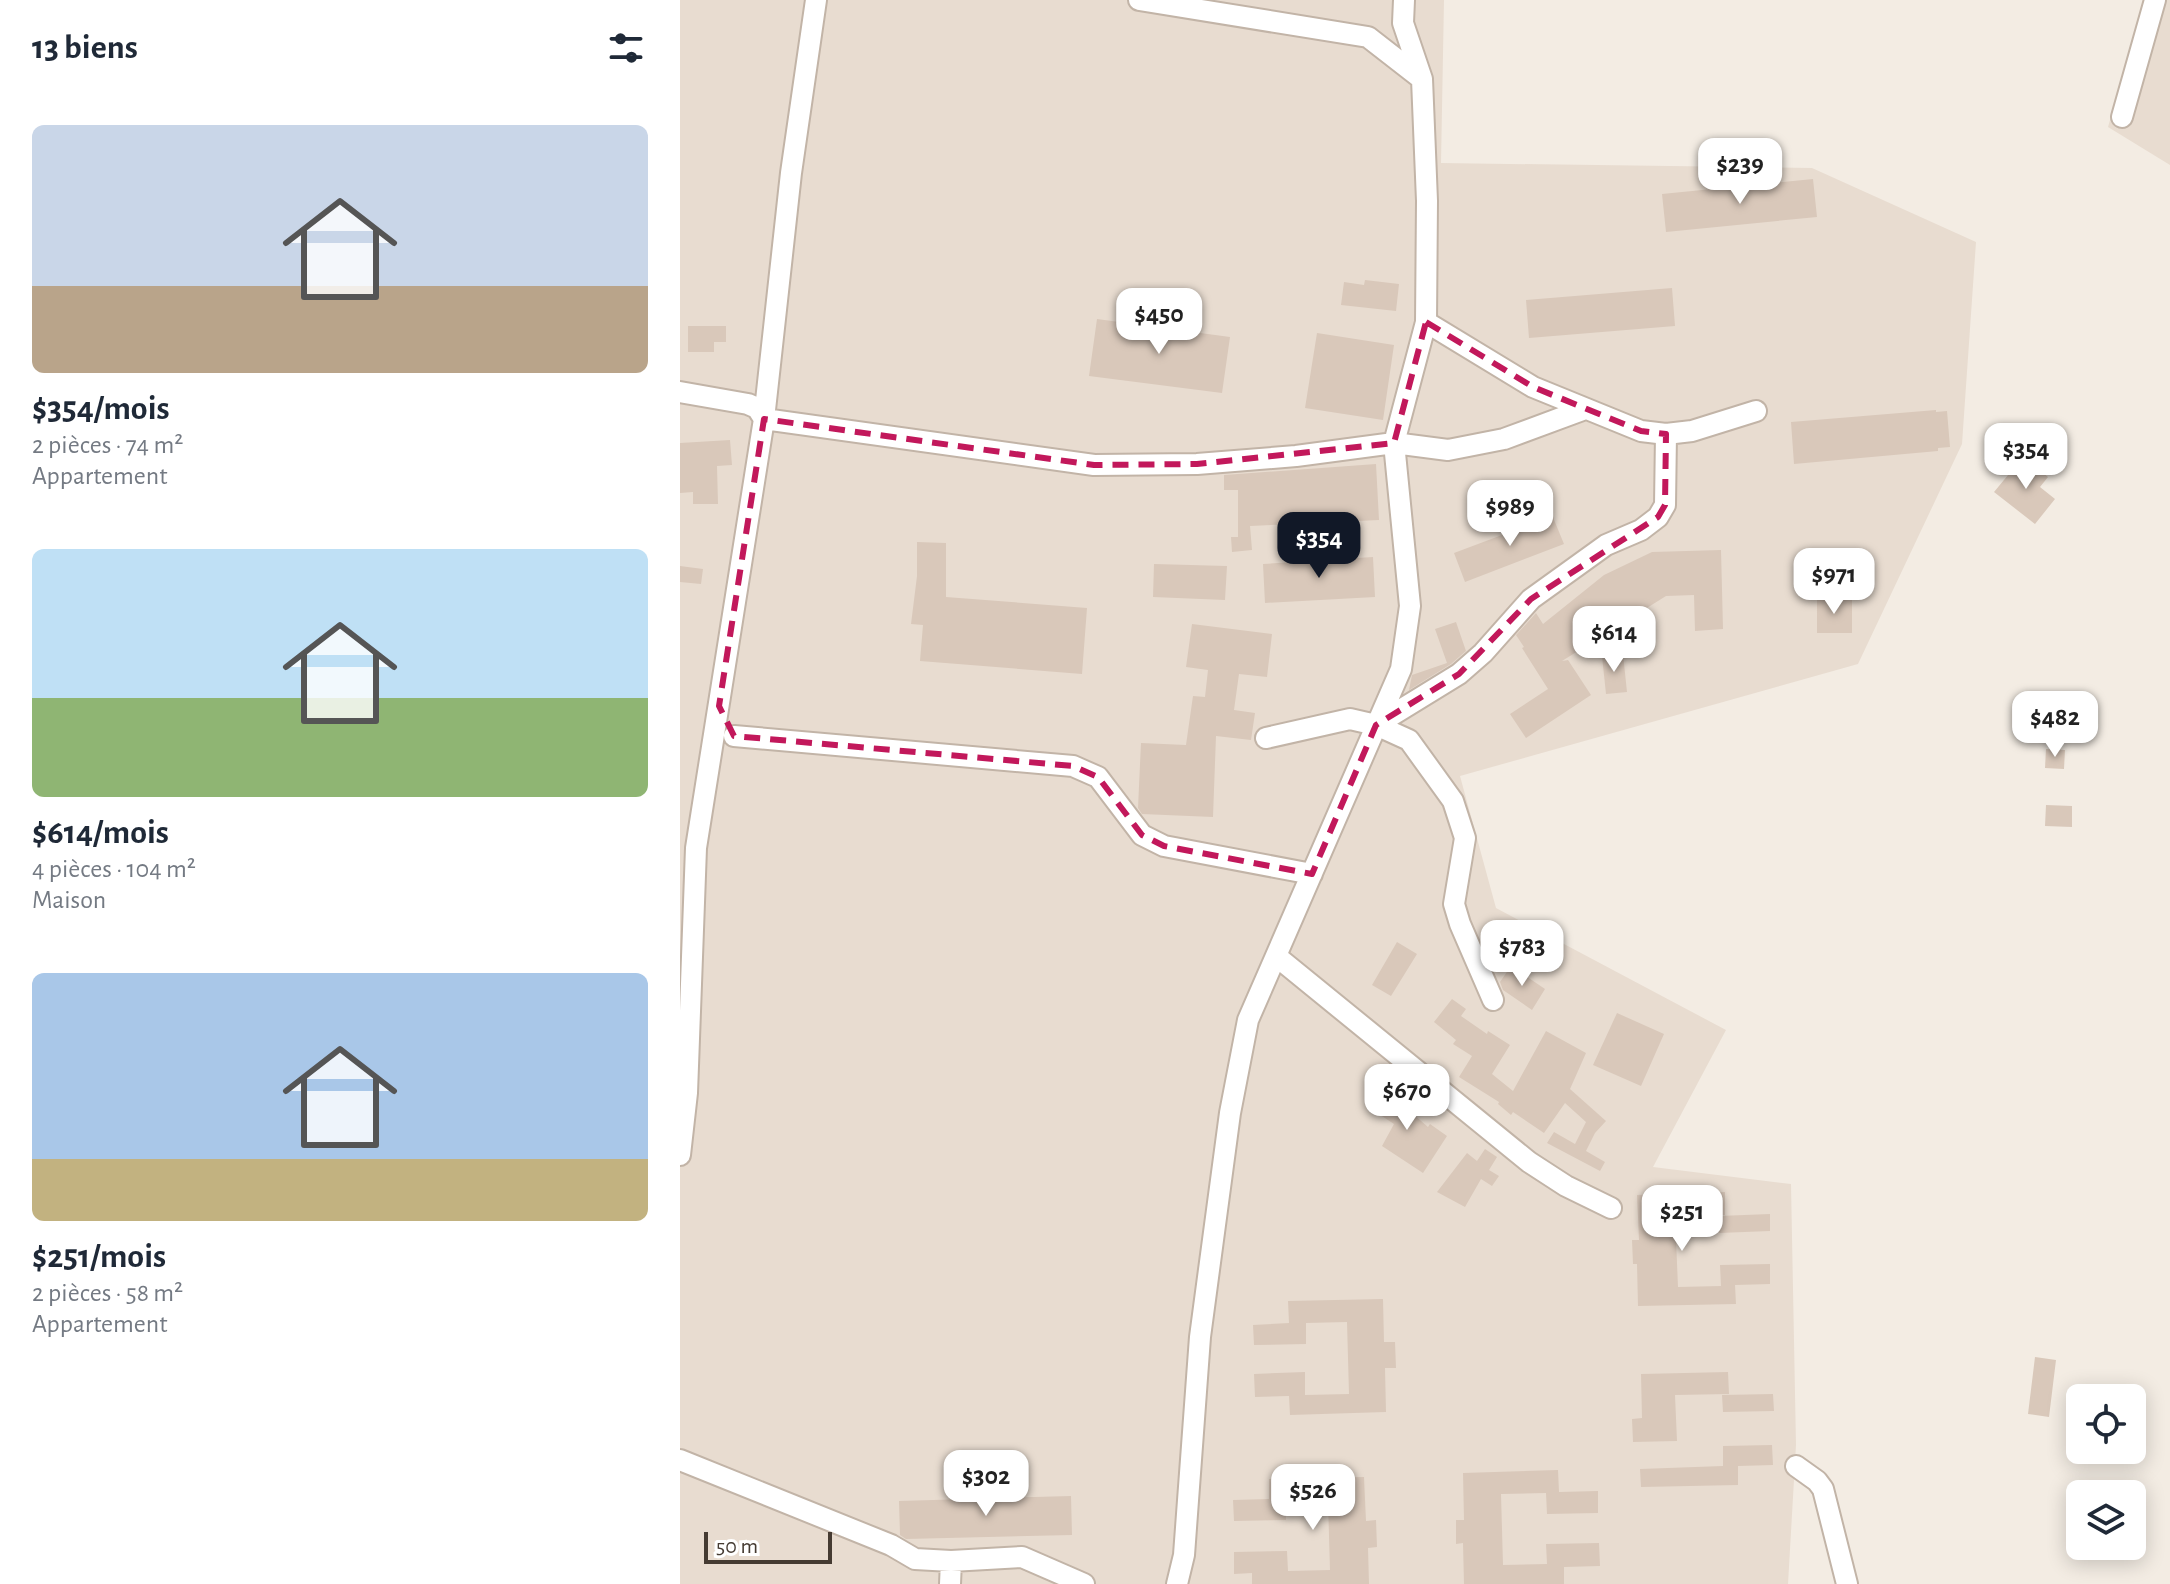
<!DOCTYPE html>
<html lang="fr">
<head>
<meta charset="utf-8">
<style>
  :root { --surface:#fff; --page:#f6f6f7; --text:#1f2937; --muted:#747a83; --accent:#111827 }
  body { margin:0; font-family:"Alegreya Sans",sans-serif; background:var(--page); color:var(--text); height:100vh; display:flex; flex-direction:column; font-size:30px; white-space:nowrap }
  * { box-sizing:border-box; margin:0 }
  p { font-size:26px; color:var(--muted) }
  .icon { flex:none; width:44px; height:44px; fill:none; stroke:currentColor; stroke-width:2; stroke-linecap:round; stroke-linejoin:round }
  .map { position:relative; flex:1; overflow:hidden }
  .details { display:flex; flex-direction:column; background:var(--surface); width:680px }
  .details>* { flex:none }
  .buttons { position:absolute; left:1386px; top:1384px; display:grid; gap:16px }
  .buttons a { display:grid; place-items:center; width:80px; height:80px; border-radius:12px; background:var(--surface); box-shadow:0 4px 20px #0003; font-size:40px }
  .scale { position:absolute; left:24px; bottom:20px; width:128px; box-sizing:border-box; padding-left:8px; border:4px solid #453b32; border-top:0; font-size:22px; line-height:28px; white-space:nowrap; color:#453b32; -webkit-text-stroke:6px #fff; paint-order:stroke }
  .price { position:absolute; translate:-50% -68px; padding:0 18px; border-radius:16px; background:#fff; color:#222; font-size:26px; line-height:52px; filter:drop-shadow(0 2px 4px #0008) }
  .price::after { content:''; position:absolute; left:50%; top:48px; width:24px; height:18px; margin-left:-12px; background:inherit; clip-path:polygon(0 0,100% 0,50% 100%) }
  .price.active { background:var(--accent); color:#fff }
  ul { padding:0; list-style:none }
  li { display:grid; align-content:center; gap:16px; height:424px; padding:0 32px }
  li span { display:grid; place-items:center; height:248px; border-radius:12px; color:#555 }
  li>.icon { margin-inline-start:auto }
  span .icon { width:144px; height:144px; fill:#fffc; stroke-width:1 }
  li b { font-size:34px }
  h2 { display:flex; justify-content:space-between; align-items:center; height:96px; padding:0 32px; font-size:34px }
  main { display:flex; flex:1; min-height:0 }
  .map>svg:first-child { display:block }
  .residential { fill:#e8dcd0 }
  .building { fill:#d9c8ba }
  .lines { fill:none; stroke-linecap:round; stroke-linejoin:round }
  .street-casing { stroke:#c2b4a7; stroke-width:24 }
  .street { stroke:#fff; stroke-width:20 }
  .marked { fill:none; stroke:#c2185b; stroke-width:6; stroke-dasharray:16 10; stroke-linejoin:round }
</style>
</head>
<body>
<main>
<section class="details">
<h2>13 biens<svg class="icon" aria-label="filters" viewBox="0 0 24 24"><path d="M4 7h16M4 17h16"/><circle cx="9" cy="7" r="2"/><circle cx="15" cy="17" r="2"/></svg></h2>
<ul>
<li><span style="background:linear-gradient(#c9d6e8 65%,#b9a48a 0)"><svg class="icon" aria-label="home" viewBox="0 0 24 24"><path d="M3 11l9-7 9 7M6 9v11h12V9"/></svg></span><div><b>$354/mois</b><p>2 pièces · 74 m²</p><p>Appartement</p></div></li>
<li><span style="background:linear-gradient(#bfe0f5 60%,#8fb573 0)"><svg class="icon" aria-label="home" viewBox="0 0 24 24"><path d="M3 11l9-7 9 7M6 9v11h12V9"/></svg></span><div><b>$614/mois</b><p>4 pièces · 104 m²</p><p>Maison</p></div></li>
<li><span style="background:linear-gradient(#a9c7e8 75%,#c2b280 0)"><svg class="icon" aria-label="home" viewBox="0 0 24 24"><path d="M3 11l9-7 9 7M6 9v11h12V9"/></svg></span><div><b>$251/mois</b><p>2 pièces · 58 m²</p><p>Appartement</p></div></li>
</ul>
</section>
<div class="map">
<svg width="1490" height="1584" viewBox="0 0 1490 1584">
  <rect width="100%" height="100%" fill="#f3ece3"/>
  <path class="residential" d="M0 0H764L761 163 1132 168 1296 242 1282 444 1178 664 780 776 816 908 1046 1030 973 1167 1111 1184 1116 1445 1108 1584H0Z
    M1465 0H1490V165L1428 127Z"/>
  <path class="building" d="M1133 179 1137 217 986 232 982 194Z
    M685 280 719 284 716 311 661 305 664 282 684 285Z
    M992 288 995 326 849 338 846 300Z
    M417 319 550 337 542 393 409 376Z
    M8 326H46V342H34V352H8Z
    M637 333 714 345 703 420 625 408Z
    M1256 410V412L1267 411 1270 447 1258 448V451L1114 464 1111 422Z
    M50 440 52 465 37 466 38 504H13V492L0 493V443Z
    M1343 457 1368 477 1360 487 1375 499 1355 524 1314 492Z
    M696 464 699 520 570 526 572 550 552 552 551 537H558V490H544V475Z
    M870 510 884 544 785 582 774 553 851 524 849 519Z
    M237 542 266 543V597L407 608 402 674 240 661 243 625 231 624 237 576Z
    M1041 550 1043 629 1015 631 1014 595 986 596 882 661 888 660 911 695 846 738 830 714 868 689 842 648 844 647 836 635 856 613 863 624 924 575 972 552Z
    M693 557 695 597 585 603 583 564Z
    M474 564 547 566 545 600 473 597Z
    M0 566 23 569 21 584 0 582Z
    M1137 598 1172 599V633H1137Z
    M776 622 786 651 771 664 729 690 732 675 767 663 755 629Z
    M512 624 592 634 587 677 559 674 554 710 575 713 571 740 536 736 533 817 462 814 458 808 461 743 506 745 513 696 525 697 528 670 506 667Z
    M943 654 947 692 926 694 922 656Z
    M1366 749 1385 750 1384 769 1365 768Z
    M1366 805 1392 806V827L1365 826Z
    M717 942 737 954 711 996 692 985Z
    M831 966 865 989 852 1010 823 990 820 982Z
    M772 999 786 1009 781 1016 807 1034 808 1031 830 1045 812 1074 833 1091 866 1031 906 1053 890 1089 926 1121 915 1133 906 1151 925 1162 920 1171 867 1143 874 1132 895 1144 906 1122 885 1103 864 1133 833 1112 831 1115 818 1104 819 1102 779 1077 792 1056 773 1044 776 1040 754 1022Z
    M937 1013 984 1034 961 1086 913 1065Z
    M702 1086 719 1097 717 1100 748 1127 750 1124 767 1136 743 1173 702 1146 714 1124 688 1107Z
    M805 1149 817 1157 809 1170 819 1176 812 1186 801 1179 785 1207 757 1192 787 1153 797 1161Z
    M1045 1192V1215L995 1216 998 1287 1041 1286 1040 1265 1090 1264V1284L1055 1285 1056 1304 958 1306 957 1264H953L952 1240H959L957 1195Z
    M1090 1214V1231L1039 1233V1216Z
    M703 1299 704 1342H715L716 1368H705L706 1412 610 1415 609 1396 575 1397 574 1374 625 1372V1395L669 1394 667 1322 626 1323V1344L574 1345 573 1325 609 1323 608 1301Z
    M1355 1357 1376 1360 1369 1417 1348 1414Z
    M1048 1372 1049 1394 995 1395 997 1441 953 1442 952 1419 962 1418 961 1374Z
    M1093 1394 1094 1411 1043 1412 1042 1395Z
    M1092 1445 1093 1465 1058 1466V1485L961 1487 960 1469 1043 1466V1446Z
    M878 1470 879 1492 918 1491V1513L867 1514 866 1493 821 1494 823 1565 867 1564 866 1544 919 1543 920 1566 884 1567V1584H784L783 1543 776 1544V1520H784L783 1473Z
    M684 1477 686 1521 696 1520 697 1547 688 1548 689 1584H572V1573L554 1574V1552L607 1551 608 1571 650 1570 648 1501 605 1502 606 1520 554 1521 553 1500 589 1499V1479Z
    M391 1496 392 1535 226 1539 220 1535 219 1501Z"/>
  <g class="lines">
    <g class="street-casing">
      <path id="street" d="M459 0 688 37 742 79
        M1442 117 1475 0
        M746 322 853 387 961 431 986 434 1012 431 1076 411
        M0 392 68 404 77 408 84 419 414 465 517 464 616 456 714 443 768 450 824 439 905 409
        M696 725 779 674 803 653 851 599 926 545 961 530 978 517 985 505 986 434
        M54 736 393 766 418 777 462 835 484 846 632 874
        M586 738 670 719 696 725 729 740 773 801 785 838 774 904 780 924 813 1000
        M596 956 849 1162 886 1186 931 1208
        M0 1155 7 1093 16 848 84 419 111 173 136 0
        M0 1460 211 1545 235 1559 271 1561 342 1557 404 1584
        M1116 1466 1137 1481 1143 1489 1167 1584
        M270 1584 271 1561
        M497 1584 504 1555 520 1337 550 1113 568 1020 721 669 730 606 714 443 746 322 747 201 742 79 723 23 724 0"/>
    </g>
    <use href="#street" class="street"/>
  </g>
  <path class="marked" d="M746 322 853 387 961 431 986 434 985 505 978 517 851 599 779 674 696 725 632 874 484 846 462 835 418 777 393 766 54 736 39 706 84 419 414 465 517 464 714 443Z"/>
</svg>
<div class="buttons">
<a><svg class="icon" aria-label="locate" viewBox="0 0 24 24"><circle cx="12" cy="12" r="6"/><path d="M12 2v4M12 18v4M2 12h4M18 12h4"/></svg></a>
<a><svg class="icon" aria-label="layers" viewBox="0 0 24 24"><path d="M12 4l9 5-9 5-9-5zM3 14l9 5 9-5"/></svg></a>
</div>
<div class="scale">50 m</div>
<b class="price" style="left:1060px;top:206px">$239</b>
<b class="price" style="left:479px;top:356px">$450</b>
<b class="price" style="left:1346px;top:491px">$354</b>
<b class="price" style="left:830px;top:548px">$989</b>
<b class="price active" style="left:639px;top:580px">$354</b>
<b class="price" style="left:1154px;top:616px">$971</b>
<b class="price" style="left:934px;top:674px">$614</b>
<b class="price" style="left:1375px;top:759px">$482</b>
<b class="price" style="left:842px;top:988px">$783</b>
<b class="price" style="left:727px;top:1132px">$670</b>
<b class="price" style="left:1002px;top:1253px">$251</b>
<b class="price" style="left:306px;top:1518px">$302</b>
<b class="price" style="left:633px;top:1532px">$526</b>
</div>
</main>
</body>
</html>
